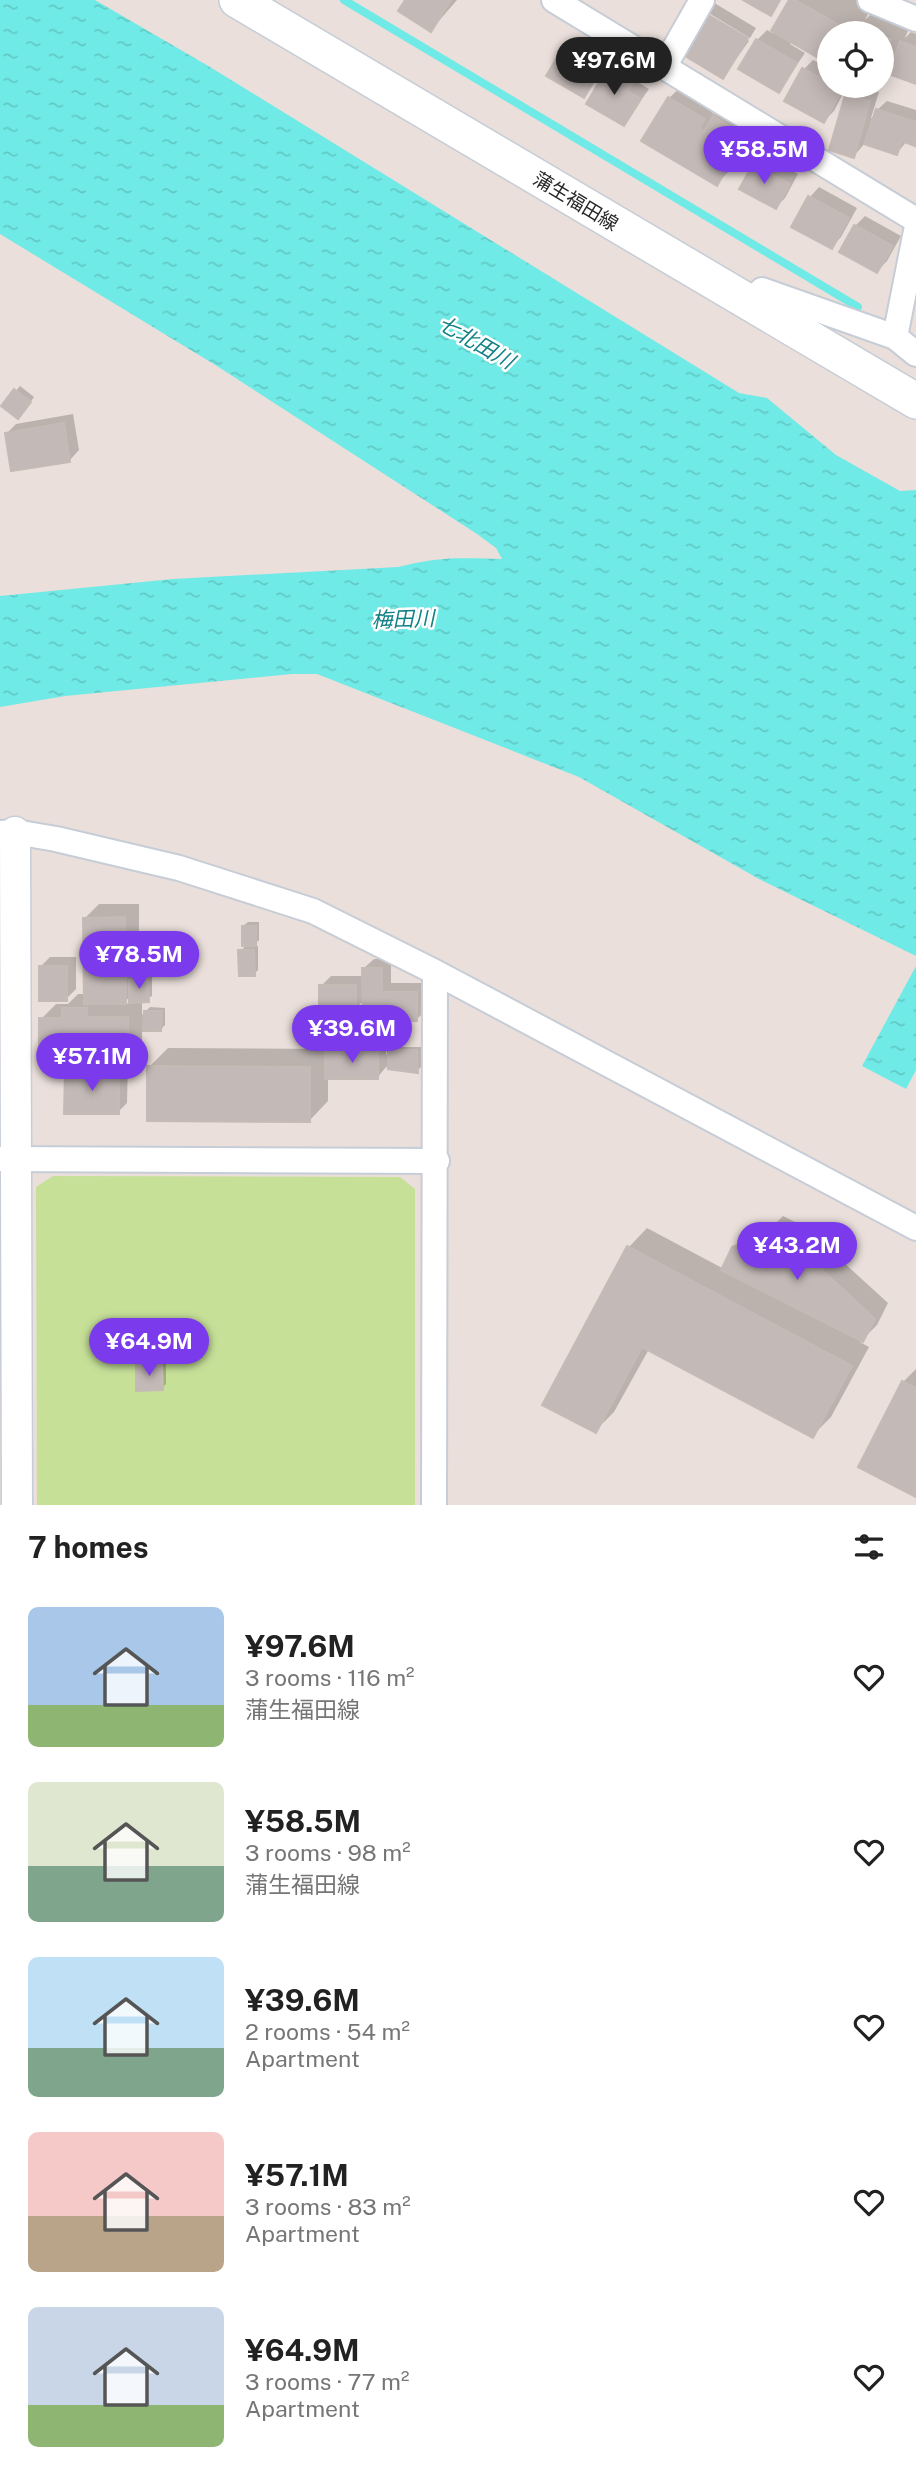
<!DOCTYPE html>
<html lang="en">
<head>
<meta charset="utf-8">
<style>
  :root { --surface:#fff; --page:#f2f2f2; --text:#222; --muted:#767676; --accent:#7c3aed }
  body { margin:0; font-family:"Public Sans","Noto Sans JP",sans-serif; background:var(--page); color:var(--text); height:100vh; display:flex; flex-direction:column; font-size:26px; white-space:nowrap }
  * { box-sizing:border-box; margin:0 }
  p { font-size:23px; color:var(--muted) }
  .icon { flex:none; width:38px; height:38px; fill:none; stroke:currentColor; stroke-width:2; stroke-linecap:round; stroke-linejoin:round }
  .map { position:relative; height:1505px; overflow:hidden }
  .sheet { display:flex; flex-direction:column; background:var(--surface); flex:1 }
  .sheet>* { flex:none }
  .fabs { position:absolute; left:817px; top:21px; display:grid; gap:14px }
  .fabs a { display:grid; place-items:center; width:77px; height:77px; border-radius:50%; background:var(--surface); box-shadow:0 4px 18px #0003; font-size:35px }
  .price { position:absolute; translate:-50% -60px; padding:0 16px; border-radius:24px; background:var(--accent); color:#fff; font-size:23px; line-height:46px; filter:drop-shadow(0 2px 4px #0008) }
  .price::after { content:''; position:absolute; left:50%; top:42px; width:21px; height:16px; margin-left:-10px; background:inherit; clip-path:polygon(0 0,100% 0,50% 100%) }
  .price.on { background:#222; color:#fff }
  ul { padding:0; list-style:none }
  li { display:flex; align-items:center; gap:21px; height:175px; padding:0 28px }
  li span { display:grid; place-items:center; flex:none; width:196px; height:140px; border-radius:10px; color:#555 }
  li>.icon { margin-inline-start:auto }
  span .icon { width:84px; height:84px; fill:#fffc; stroke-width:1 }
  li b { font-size:30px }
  h2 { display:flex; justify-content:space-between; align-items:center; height:84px; padding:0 28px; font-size:30px }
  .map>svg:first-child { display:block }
  .green { fill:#c6e098 }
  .water { fill:url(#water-ripples) }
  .shadow { fill:#0003; fill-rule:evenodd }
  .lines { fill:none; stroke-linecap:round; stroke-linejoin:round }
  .stream { stroke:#70eae6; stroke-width:8 }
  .building { fill:#c3b9b7; stroke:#c5bab4; stroke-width:2 }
  .minor-casing { stroke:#c6cdd6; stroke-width:28 }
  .tertiary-casing { stroke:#c6cdd6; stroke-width:33 }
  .secondary-casing { stroke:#c6cdd6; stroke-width:38 }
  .minor { stroke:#fff; stroke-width:24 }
  .tertiary { stroke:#fff; stroke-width:30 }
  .secondary { stroke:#fff; stroke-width:35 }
  .labels { text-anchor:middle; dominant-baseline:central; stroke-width:5; stroke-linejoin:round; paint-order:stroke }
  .street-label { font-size:19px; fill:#282828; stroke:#fff }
  .water-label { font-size:21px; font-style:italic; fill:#118186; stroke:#fff }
</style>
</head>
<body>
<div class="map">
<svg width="916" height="1505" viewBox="0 0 916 1505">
  <defs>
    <pattern id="water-ripples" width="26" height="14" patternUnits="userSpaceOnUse" patternTransform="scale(1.75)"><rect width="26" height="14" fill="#70eae6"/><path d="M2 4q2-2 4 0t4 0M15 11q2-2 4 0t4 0" fill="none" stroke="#61c9c5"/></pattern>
  </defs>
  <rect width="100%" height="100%" fill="#eadfda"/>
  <path class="green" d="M53 1176 400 1177 415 1189V1505H37L36 1187Z"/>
  <path class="water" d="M0 0H95L210 67 739 393 767 398 836 455 900 491 916 490V956L759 879 579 777 317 674H292L65 696 0 707V596L173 579 398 567C439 556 462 558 502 559L496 548 477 534 217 366 0 234Z
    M916 966V1070L906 1089 862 1066Z"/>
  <path class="shadow" d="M407 0H457L431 30Z
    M791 0H866L873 4 865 20 885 0 915 13 905 38 911 32 916 34V82L892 66 882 77V33H830L828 62 792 41 790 44 805 53 779 91 757 40 767 30 772 33Z
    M711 1 756 28 750 38 702 9Z
    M701 12 749 41 723 77Z
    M573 41 608 61 583 96 564 50Z
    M619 59 641 72 636 81 649 89 624 124 610 68Z
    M813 60 830 68V86H847L834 111 824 121 804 69Z
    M684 84 718 104 712 113 717 115 729 103 760 121 731 169 716 184 669 98Z
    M853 86H873L869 89 879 92 871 118 874 119 877 110 887 101 916 110V142L907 141 897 153 865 143 854 156 846 95Z
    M764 155 798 174 785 198 776 207 755 165Z
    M819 187 857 208 841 237 832 247 794 226 810 197Z
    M865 216 901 236 887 261 877 271 841 251 855 226Z
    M20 386 34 397 23 412 4 405Z
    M73 414 79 450 70 460 7 433 16 424Z
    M99 904H139V976H152V996L142 1001V1015L150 1007 165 1008V1025L161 1029H142V1043L127 1058 41 1019 56 1004H68L78 994H85L84 919ZM131 996V1004L123 1003Z
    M248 922H259V940L253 946H258V970L254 974 240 951 247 945 243 926Z
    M50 957H76V989L66 999 40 967Z
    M374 959H391V983H426V1010L416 1020 364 1000 355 1009 321 986 331 976H364V968Z
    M337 1042H386V1055L394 1047H421V1067L417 1071 386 1067 377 1078H328V1101L310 1120 149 1067 168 1048 330 1049Z
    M76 1062H128L127 1103 118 1112 66 1071Z
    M783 1216 821 1235 819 1240 888 1303 877 1325 860 1342 869 1347 831 1417 812 1436 649 1349 614 1412 595 1431 629 1247 647 1228 724 1269 734 1248 749 1233 777 1222Z
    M166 1360V1384L162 1388 137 1366 142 1361Z
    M916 1369V1495L903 1382Z"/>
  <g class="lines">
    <path class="stream" d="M344 0 858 307"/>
  </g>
  <path class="building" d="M405 0H451L431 32 398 11Z
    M743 0H780L771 16Z
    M789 0H795L848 30 847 33H830L829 64 771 31Z
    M700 10 748 38 723 79 675 50Z
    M857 25 877 33H854Z
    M882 36 891 39 882 59Z
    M756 39 797 63 779 93 738 69Z
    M900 41 916 47V84L888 74Z
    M562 49 600 71 584 98 546 76Z
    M608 67 633 82 628 91 641 99 624 126 586 104Z
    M802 68 830 83V86L842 90 824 123 784 101Z
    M849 86H871L867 94Z
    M845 95 870 101 854 158 829 150Z
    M668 97 705 119 699 128 704 131 713 116 746 136 717 186 641 141Z
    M876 109 916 122 915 146 902 141 897 155 864 144Z
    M753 164 790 184 776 209 739 189Z
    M808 196 849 218 832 249 791 227Z
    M854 225 893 246 877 273 839 252Z
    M14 389 31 402 18 419 1 406Z
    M64 423 70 462 11 471 5 433Z
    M125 917 126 1004H84L83 918Z
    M242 926H256V946H242Z
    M238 950H254L255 976H239Z
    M39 966H67V1001H39Z
    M362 968H382V992H417V1021L363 1022Z
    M148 979 149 1002 129 1003V980Z
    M319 985H356V1011H319Z
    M62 1008H87V1017H128V1059H39V1018H62Z
    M144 1011H162L161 1031H143Z
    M0 1024H2V1084H0Z
    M388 1050H417L418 1073 388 1069Z
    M325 1051H378V1079H325Z
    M147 1066 310 1067V1122L147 1121Z
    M65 1071H119V1114H64Z
    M767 1230 808 1250 806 1255 875 1319 863 1342 721 1270 732 1247 764 1235Z
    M627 1246 852 1366 813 1438 642 1347 596 1433 542 1405Z
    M162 1364 163 1390 136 1391V1365Z
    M902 1381 916 1388V1497L858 1467Z"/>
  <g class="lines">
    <g class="minor-casing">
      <path id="minor" d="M554 0 916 220
        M870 0 916 19
        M664 67 702 0
        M916 231 895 337 916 354
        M751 304 762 290 895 337
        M0 833 15 832 56 839 179 868 313 911 435 972 916 1228
        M0 1159 437 1161
        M434 1505 435 972"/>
    </g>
    <g class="tertiary-casing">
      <path id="tertiary" d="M15 832 17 1505"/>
    </g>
    <g class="secondary-casing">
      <path id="secondary" d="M237 0 916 401"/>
    </g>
    <use href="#minor" class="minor"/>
    <use href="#tertiary" class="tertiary"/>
    <use href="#secondary" class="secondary"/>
  </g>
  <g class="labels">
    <g class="street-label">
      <text transform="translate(576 201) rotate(31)">蒲生福田線</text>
    </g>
    <g class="water-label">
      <text transform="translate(476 342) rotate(30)">七北田川</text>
      <text transform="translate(403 619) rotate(-2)">梅田川</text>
    </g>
  </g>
</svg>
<div class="fabs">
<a><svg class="icon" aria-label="locate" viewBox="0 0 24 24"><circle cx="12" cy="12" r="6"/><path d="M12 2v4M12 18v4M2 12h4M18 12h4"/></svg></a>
</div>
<b class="price on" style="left:614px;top:97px">¥97.6M</b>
<b class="price" style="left:764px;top:186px">¥58.5M</b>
<b class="price" style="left:139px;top:991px">¥78.5M</b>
<b class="price" style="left:352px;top:1065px">¥39.6M</b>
<b class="price" style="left:92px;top:1093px">¥57.1M</b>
<b class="price" style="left:797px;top:1282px">¥43.2M</b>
<b class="price" style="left:149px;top:1378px">¥64.9M</b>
</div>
<section class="sheet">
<h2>7 homes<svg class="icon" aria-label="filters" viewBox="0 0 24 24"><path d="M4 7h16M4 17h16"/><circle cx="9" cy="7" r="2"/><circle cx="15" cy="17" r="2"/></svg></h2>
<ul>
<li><span style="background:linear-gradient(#a9c7e8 70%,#8fb573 0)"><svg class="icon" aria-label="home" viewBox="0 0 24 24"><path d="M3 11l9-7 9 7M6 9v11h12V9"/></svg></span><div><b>¥97.6M</b><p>3 rooms · 116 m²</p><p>蒲生福田線</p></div><svg class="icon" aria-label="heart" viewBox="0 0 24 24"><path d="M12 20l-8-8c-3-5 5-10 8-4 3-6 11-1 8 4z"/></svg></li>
<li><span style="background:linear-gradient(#dfe7d0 60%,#7fa58c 0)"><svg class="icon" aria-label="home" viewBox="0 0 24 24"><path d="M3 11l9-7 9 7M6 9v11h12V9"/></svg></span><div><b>¥58.5M</b><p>3 rooms · 98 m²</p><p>蒲生福田線</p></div><svg class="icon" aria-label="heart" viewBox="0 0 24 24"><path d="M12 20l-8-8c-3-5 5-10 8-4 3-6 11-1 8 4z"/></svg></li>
<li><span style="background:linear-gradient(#bfe0f5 65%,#7fa58c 0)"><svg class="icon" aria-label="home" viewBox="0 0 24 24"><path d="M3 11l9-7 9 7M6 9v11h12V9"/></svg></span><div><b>¥39.6M</b><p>2 rooms · 54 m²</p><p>Apartment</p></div><svg class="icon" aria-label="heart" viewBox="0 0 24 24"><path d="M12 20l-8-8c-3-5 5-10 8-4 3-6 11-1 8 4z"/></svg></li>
<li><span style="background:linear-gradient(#f6c9c9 60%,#b9a48a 0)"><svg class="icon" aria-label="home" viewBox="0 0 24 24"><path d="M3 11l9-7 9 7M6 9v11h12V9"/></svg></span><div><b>¥57.1M</b><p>3 rooms · 83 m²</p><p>Apartment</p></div><svg class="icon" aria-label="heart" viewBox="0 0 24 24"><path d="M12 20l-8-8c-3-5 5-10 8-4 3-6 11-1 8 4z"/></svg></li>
<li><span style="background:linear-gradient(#c9d6e8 70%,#8fb573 0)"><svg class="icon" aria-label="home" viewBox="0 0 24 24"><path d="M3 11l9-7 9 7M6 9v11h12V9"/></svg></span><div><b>¥64.9M</b><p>3 rooms · 77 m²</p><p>Apartment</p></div><svg class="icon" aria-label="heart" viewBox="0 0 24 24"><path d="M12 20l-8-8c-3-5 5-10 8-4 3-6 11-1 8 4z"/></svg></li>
</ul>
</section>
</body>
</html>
